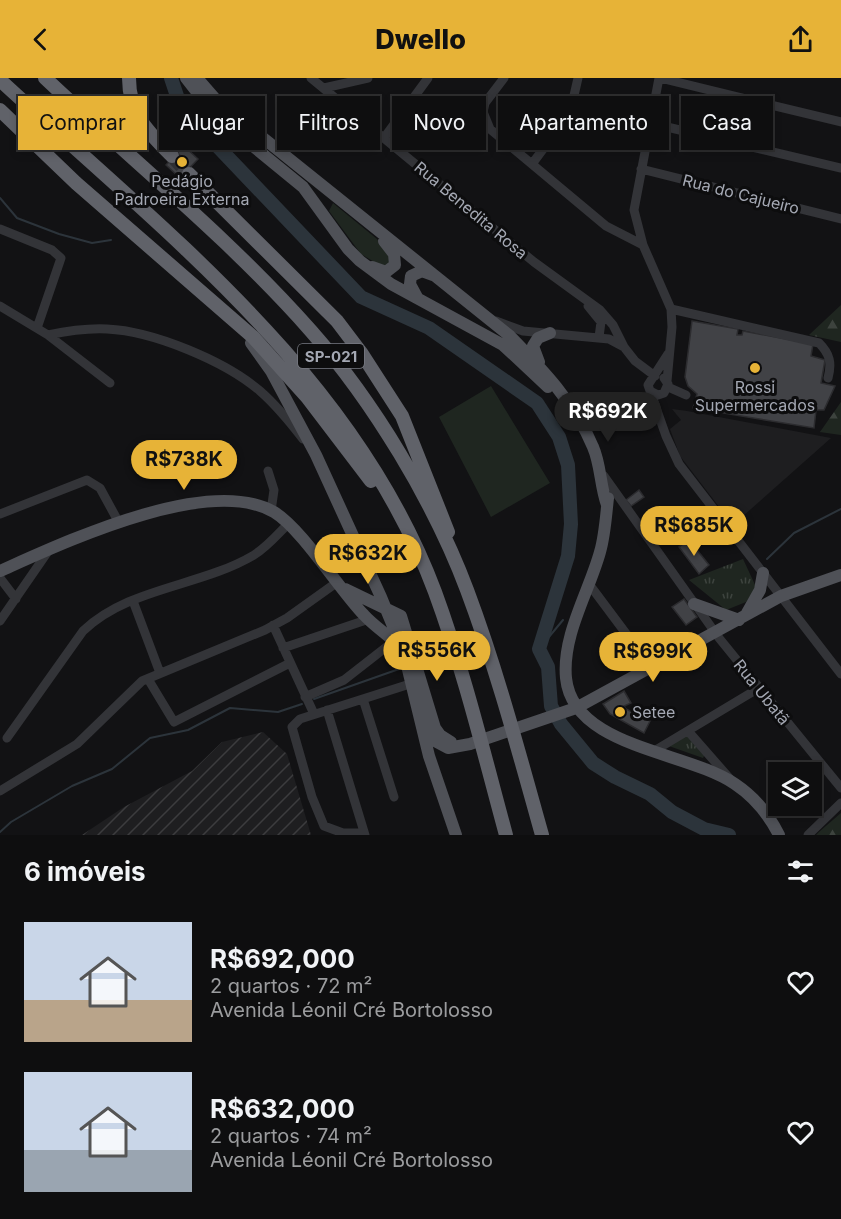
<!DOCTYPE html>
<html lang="pt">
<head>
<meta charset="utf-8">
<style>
  :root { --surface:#0e0e0f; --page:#1c1c1d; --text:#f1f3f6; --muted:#9b9c9e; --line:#2e2e2f; --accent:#e7b337 }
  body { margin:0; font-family:Inter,sans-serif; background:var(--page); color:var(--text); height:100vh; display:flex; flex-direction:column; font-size:22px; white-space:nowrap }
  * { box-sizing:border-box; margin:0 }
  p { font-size:20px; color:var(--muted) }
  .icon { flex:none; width:33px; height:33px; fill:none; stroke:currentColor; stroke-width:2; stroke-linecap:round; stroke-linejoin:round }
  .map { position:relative; height:757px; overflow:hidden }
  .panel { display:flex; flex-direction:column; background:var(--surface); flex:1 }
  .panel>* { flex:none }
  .hud { position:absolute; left:18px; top:18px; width:806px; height:54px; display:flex; gap:12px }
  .controls { position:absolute; left:768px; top:684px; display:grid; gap:12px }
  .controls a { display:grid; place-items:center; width:54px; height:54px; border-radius:0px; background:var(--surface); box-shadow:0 3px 9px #0003,0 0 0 2px var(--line); font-size:30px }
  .price { position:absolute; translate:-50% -51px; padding:0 14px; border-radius:21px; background:var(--accent); color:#111; font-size:20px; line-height:39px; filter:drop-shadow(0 2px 3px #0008) }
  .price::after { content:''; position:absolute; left:50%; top:36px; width:18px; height:14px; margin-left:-9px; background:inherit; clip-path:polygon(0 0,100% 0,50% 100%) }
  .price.selected { background:#222; color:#fff }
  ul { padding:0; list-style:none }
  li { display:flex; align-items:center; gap:18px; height:150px; padding:0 24px }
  li span { display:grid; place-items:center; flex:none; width:168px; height:120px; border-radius:0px; color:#555 }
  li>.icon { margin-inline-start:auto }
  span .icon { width:72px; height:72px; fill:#fffc; stroke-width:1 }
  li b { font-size:26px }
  h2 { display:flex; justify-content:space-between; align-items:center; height:72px; padding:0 24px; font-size:26px }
  .pill { padding:0 21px; border-radius:0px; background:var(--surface); box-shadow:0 3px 9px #0003,0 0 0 2px var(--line); font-size:21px; line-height:54px }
  .pill.selected { background:var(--accent); color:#111 }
  header { display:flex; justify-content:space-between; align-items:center; height:78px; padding:0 24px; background:var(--accent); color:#111; font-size:27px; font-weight:800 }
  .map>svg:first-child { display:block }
  .built { fill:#1e1e20 }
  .industrial { fill:url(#industrial-furrows) }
  .grass { fill:#1f2620 }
  .forest { fill:url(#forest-firs) }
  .park { fill:url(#park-tufts) }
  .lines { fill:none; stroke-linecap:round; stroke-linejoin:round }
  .stream { stroke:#2c343b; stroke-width:2 }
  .river { stroke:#2c343b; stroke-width:14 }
  .building { fill:#414246; stroke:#2c2c2f; stroke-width:1.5 }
  .highway-tunnel { stroke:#2f3034; stroke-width:14; stroke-dasharray:14 7; stroke-linecap:butt }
  .minor { stroke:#333438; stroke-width:9 }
  .major { stroke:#4f5157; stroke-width:12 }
  .highway { stroke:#606269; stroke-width:14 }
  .poi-dot { fill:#e7b337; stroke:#0d0d0e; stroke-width:2 }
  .labels { text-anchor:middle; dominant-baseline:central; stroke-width:6; stroke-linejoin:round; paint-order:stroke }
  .shield { fill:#0d0d0e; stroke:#777a82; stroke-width:1.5 }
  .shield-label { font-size:15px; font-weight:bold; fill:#a4a8b3 }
  .poi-label { font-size:16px; fill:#a4a8b3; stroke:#0d0d0e }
  .street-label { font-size:16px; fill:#a4a8b3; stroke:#0d0d0e }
</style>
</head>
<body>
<header><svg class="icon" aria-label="back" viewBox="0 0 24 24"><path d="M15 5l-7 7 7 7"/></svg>Dwello<svg class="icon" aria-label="share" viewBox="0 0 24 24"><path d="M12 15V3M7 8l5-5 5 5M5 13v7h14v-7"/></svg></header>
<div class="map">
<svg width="841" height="757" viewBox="0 0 841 757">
  <defs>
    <pattern id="industrial-furrows" width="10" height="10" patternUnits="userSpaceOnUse" patternTransform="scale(1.5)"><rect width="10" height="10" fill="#1e1e20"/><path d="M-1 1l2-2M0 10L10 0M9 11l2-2" fill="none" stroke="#3c3c3e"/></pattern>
    <pattern id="forest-firs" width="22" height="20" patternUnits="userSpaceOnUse" patternTransform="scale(1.5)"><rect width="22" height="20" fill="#1f2620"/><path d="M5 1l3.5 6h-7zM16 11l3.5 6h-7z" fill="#3d433e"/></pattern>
    <pattern id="park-tufts" width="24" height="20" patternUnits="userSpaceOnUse" patternTransform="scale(1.5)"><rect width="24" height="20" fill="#1f2620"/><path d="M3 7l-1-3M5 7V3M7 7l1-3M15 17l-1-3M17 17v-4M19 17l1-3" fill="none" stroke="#3d433e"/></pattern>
  </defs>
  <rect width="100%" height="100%" fill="#121214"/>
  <path class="built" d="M672 331 687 333 831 360 733 447 680 378 670 351 681 342Z"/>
  <path class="industrial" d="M263 654 287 676 311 757H82L124 729 192 693 222 664Z"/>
  <path class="grass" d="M333 125 377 161 391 182 389 188 384 190 361 176 329 133Z
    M491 308 550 405 491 439 439 339Z"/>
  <path class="forest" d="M841 227V264L809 257Z
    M841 324V357L820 354Z
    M841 735V757H816L819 754Z"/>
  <path class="park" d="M743 481 756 509 746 524 726 532 689 502Z
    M687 657 705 676 703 680 669 668Z"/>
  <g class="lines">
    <path class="stream" d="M0 120 17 140 59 156 92 165 111 162
      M767 481 794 455 841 431
      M539 571 563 542
      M314 621 399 591
      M0 754 11 744 72 708 112 691 150 660 188 652 230 630 278 634 302 626"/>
    <path class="river" d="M171 0 181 30 361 219 429 250 537 325 559 359 568 387 571 446 568 478 539 571 548 589 551 628 561 646 593 685 615 699 650 716 672 734 704 751 729 757"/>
  </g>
  <path class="building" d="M184 68 198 81 180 100 166 87Z
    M692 243 738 251 737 257H742L743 253 813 266 811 278 825 282 821 305 835 308 824 332H816L814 350 693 330 697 316 688 308 685 299Z
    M639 412 644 419 631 428 626 422Z
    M689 462 709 487 699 496 679 469Z
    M684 521 697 539 686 547 672 529Z
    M624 613 631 625 624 628 626 631 650 643 644 655 610 636 603 626Z"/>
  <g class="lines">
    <path class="highway-tunnel" d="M172 78 189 96"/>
    <path class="minor" d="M311 0 534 184 600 232 613 247 624 269
      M504 0 485 25 483 34 490 51 606 148 643 167
      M659 0 634 132 643 167 671 231 672 249 667 303
      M660 0 841 44
      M324 10 368 0
      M650 45 841 90
      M384 60 428 0
      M532 86 570 35 578 0
      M641 91 841 141
      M0 151 52 172 61 180 37 250
      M0 228 48 257 110 305
      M588 228 601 244 599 259
      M671 231 819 265C830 276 832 285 828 300
      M496 243 523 253 609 261 624 269 635 283 655 298
      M48 257C67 253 87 250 107 251 153 253 225 283 260 313 276 327 290 344 303 361
      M668 276 648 307 666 358 679 386 841 596
      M668 309 686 317
      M650 313 658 317 664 315 668 306 664 300
      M268 393 274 412 271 433
      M604 398 719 560 841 710
      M0 436 87 402 100 410 118 443
      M0 500 16 521
      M589 506 651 589
      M133 523 160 595
      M0 543 49 472
      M273 547 314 636
      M283 570 369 541
      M148 601 174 644 290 585
      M305 619 344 602 394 563
      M363 621 394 719
      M327 632 365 757
      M688 653 731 702
      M7 660 83 553C129 509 200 509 254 477 267 469 277 457 288 446
      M654 673 759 610
      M0 713 77 666 142 603 265 552 287 540 336 505
      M363 755H343L324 748 312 719 292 649 300 641 413 605
      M808 757 841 725"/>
    <path class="major" d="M186 0 215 37 303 109 348 171 360 183 391 206 503 267 548 309
      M197 0 217 23 510 258C542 291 575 325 593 369 601 387 600 408 607 427
      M372 189 386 194 395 187 394 176 384 163
      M417 219 410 206 411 198 422 193 433 197
      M251 265 271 293 316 377 381 519 404 575 429 678 456 757
      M539 284 533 268 538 260 550 255
      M608 420C606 437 605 457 600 474 589 514 562 557 566 600 573 670 687 673 735 706 753 718 769 737 779 757
      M0 493C63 465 208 396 274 434 301 450 339 511 364 537 374 548 387 556 398 567
      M345 511 401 538 435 650 440 657 451 664
      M694 526 739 542
      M747 535 760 512 763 495
      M425 650 433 662 448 670 470 666 576 630 781 518 841 497"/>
    <path class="highway" d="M45 0C134 84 230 161 311 253 373 323 434 424 467 512 497 592 519 675 542 757
      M129 0C129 36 148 54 172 78
      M0 2C164 154 354 297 435 514 464 593 484 676 506 757
      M0 32 76 105 253 259 307 319 371 403
      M189 96 337 243 362 276 402 338 448 454"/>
  </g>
  <g class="poi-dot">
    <circle cx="182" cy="84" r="6"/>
    <circle cx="755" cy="290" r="6"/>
    <circle cx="620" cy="634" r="6"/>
  </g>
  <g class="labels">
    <rect class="shield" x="298" y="266" width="66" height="24" rx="4.5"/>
    <g class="shield-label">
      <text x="331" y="278">SP-021</text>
    </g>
    <g class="poi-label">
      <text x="182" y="103">Pedágio<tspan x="182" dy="18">Padroeira Externa</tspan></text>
      <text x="755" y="309">Rossi<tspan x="755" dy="18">Supermercados</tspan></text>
      <text x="632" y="634" text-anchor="start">Setee</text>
    </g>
    <g class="street-label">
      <text transform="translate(741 116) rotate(14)">Rua do Cajueiro</text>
      <text transform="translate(471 132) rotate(40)">Rua Benedita Rosa</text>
      <text transform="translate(762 614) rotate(51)">Rua Ubatã</text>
    </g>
  </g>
</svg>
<div class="controls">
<a><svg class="icon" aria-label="layers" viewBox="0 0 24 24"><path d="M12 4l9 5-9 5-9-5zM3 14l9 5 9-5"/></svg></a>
</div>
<b class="price selected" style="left:608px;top:365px">R$692K</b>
<b class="price" style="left:184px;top:413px">R$738K</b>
<b class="price" style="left:694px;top:479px">R$685K</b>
<b class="price" style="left:368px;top:507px">R$632K</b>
<b class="price" style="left:437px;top:604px">R$556K</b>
<b class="price" style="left:653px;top:605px">R$699K</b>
<div class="hud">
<a class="pill selected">Comprar</a>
<a class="pill">Alugar</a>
<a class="pill">Filtros</a>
<a class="pill">Novo</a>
<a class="pill">Apartamento</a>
<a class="pill">Casa</a>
</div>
</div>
<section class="panel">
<h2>6 imóveis<svg class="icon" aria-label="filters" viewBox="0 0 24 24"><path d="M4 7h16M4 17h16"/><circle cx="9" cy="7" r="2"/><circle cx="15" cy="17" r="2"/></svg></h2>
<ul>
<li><span style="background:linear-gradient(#c9d6e8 65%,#b9a48a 0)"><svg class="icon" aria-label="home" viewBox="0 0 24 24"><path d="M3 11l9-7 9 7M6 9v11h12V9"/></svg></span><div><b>R$692,000</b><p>2 quartos · 72 m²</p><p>Avenida Léonil Cré Bortolosso</p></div><svg class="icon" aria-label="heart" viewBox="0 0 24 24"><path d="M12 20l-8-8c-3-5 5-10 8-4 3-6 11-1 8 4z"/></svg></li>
<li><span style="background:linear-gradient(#c9d6e8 65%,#9aa5b1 0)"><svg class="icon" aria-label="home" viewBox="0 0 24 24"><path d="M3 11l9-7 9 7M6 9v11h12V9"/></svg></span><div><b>R$632,000</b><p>2 quartos · 74 m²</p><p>Avenida Léonil Cré Bortolosso</p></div><svg class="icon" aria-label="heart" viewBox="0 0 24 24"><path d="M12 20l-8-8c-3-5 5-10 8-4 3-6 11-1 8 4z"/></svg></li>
</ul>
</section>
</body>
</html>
